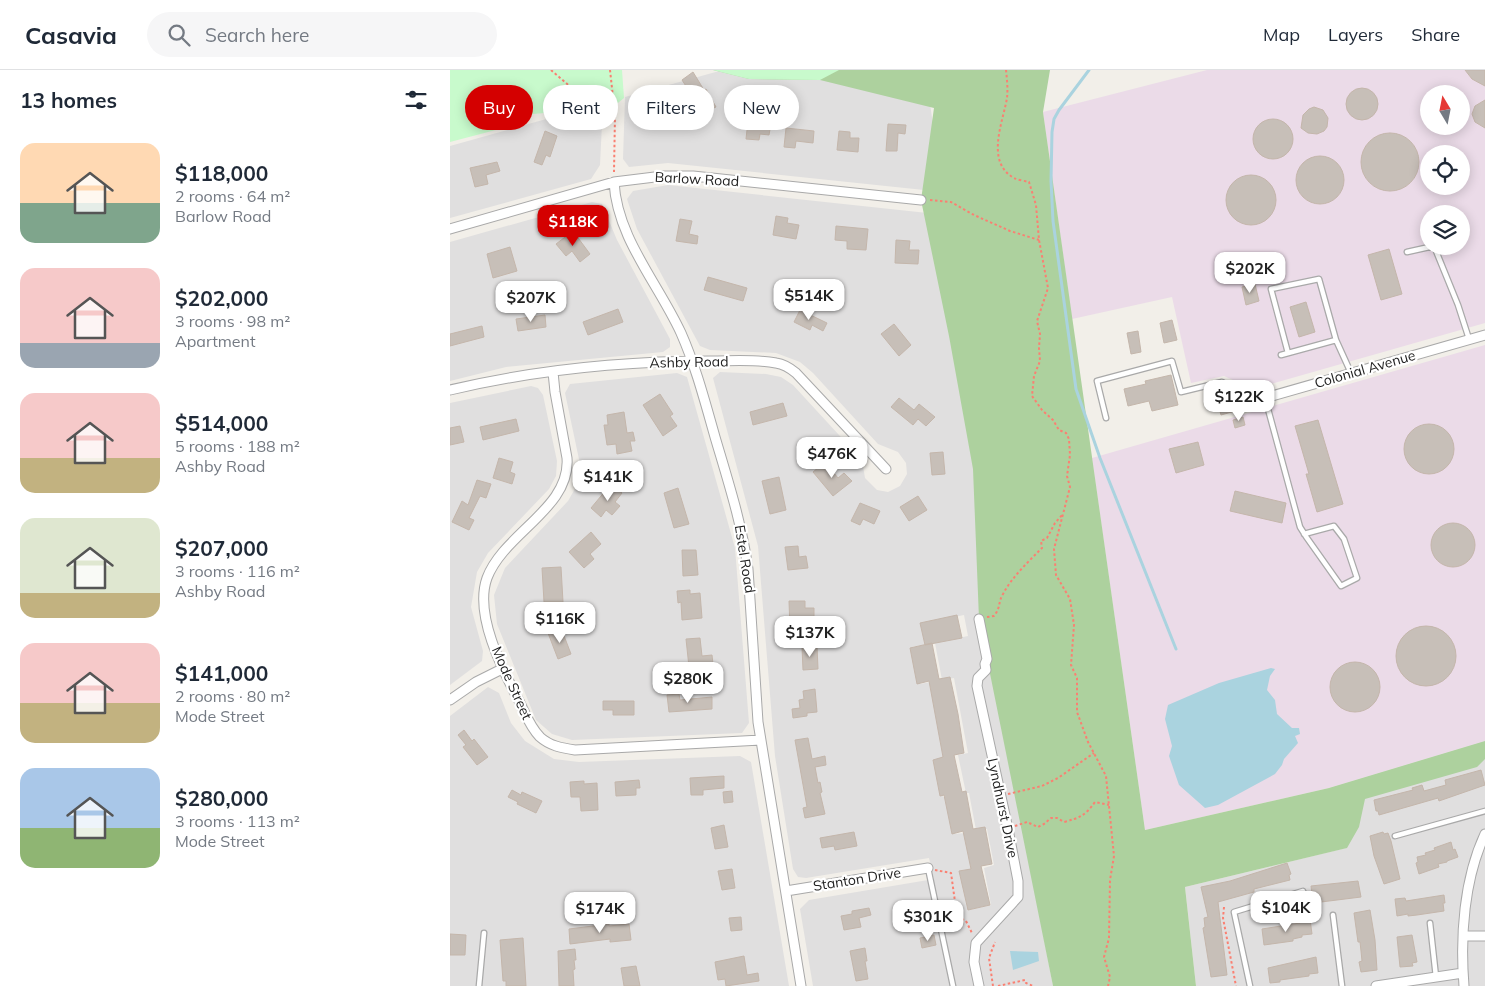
<!DOCTYPE html>
<html lang="en">
<head>
<meta charset="utf-8">
<style>
  :root { --surface:#fff; --page:#f6f6f7; --text:#1f2937; --muted:#747a83; --line:#e0e1e3; --accent:#d40000 }
  body { margin:0; font-family:Mulish,sans-serif; background:var(--page); color:var(--text); height:100vh; display:flex; flex-direction:column; font-size:19px; white-space:nowrap }
  * { box-sizing:border-box; margin:0 }
  p { font-size:16px; color:var(--muted) }
  .icon { flex:none; width:28px; height:28px; fill:none; stroke:currentColor; stroke-width:2; stroke-linecap:round; stroke-linejoin:round }
  .map { position:relative; flex:1; overflow:hidden }
  .details { display:flex; flex-direction:column; background:var(--surface); width:450px }
  .details>* { flex:none }
  .guide { position:absolute; left:15px; top:15px; width:475px; height:45px; display:flex; gap:10px }
  .needle { width:32px; rotate:350deg }
  .controls { position:absolute; left:970px; top:15px; display:grid; gap:10px }
  .controls a { display:grid; place-items:center; width:50px; height:50px; border-radius:50%; background:var(--surface); box-shadow:0 2px 12px #0003; font-size:25px }
  .price { position:absolute; translate:-50% -42px; padding:0 11px; border-radius:10px; background:#fff; color:#222; font-size:16px; line-height:32px; filter:drop-shadow(0 1px 2px #0008) }
  .price::after { content:''; position:absolute; left:50%; top:30px; width:15px; height:11px; margin-left:-8px; background:inherit; clip-path:polygon(0 0,100% 0,50% 100%) }
  .price.selected { background:var(--accent); color:#fff }
  ul { padding:0; list-style:none }
  li { display:flex; align-items:center; gap:15px; height:125px; padding:0 20px }
  li span { display:grid; place-items:center; flex:none; width:140px; height:100px; border-radius:15px; color:#555 }
  li>.icon { margin-inline-start:auto }
  span .icon { width:60px; height:60px; fill:#fffc; stroke-width:1 }
  li b { font-size:21px }
  h2 { display:flex; justify-content:space-between; align-items:center; height:60px; padding:0 20px; font-size:21px }
  .pill { padding:0 18px; border-radius:22px; background:var(--surface); box-shadow:0 2px 12px #0003; font-size:18px; line-height:45px }
  .pill.selected { background:var(--accent); color:#fff }
  header { display:flex; align-items:center; gap:30px; box-sizing:border-box; height:70px; padding:0 25px; background:var(--surface); border-bottom:1px solid var(--line) }
  header strong { font-size:24px }
  nav { display:flex; gap:28px; margin-inline-start:auto; font-size:18px }
  .search { width:350px; height:45px; background:var(--page); display:flex; align-items:center; gap:12px; box-sizing:border-box; padding:0 18px; border-radius:28px; color:var(--muted); font-size:19px }
  main { display:flex; flex:1; min-height:0 }
  .map>svg:first-child { display:block }
  .residential { fill:#e0dfdf; fill-rule:evenodd }
  .industrial { fill:#ebdbe8; fill-rule:evenodd }
  .forest { fill:#add19e }
  .park { fill:#c8facc }
  .water { fill:#aad3df }
  .lines { fill:none; stroke-linecap:round; stroke-linejoin:round }
  .stream { stroke:#aad3df; stroke-width:3 }
  .building { fill:#c7bfb8; stroke:#c4b6ab }
  .lane-casing { stroke:#a9a9a9; stroke-width:7 }
  .street-casing { stroke:#a9a9a9; stroke-width:11 }
  .path { stroke:#fa8072; stroke-width:2; stroke-dasharray:2.5 2.5; stroke-linecap:butt }
  .lane { stroke:#fff; stroke-width:4.5 }
  .street { stroke:#fff; stroke-width:9 }
  .labels { text-anchor:middle; dominant-baseline:central; stroke-width:4.5; stroke-linejoin:round; paint-order:stroke }
  .street-label { font-size:14px; fill:#222; stroke:#fff }
</style>
</head>
<body>
<header>
<strong>Casavia</strong>
<div class="search"><svg class="icon" aria-label="search" viewBox="0 0 24 24"><circle cx="10" cy="10" r="6"/><path d="M15 15l6 6"/></svg>Search here</div>
<nav><a>Map</a><a>Layers</a><a>Share</a></nav>
</header>
<main>
<section class="details">
<h2>13 homes<svg class="icon" aria-label="filters" viewBox="0 0 24 24"><path d="M4 7h16M4 17h16"/><circle cx="9" cy="7" r="2"/><circle cx="15" cy="17" r="2"/></svg></h2>
<ul>
<li><span style="background:linear-gradient(#ffd9b3 60%,#7fa58c 0)"><svg class="icon" aria-label="home" viewBox="0 0 24 24"><path d="M3 11l9-7 9 7M6 9v11h12V9"/></svg></span><div><b>$118,000</b><p>2 rooms · 64 m²</p><p>Barlow Road</p></div></li>
<li><span style="background:linear-gradient(#f6c9c9 75%,#9aa5b1 0)"><svg class="icon" aria-label="home" viewBox="0 0 24 24"><path d="M3 11l9-7 9 7M6 9v11h12V9"/></svg></span><div><b>$202,000</b><p>3 rooms · 98 m²</p><p>Apartment</p></div></li>
<li><span style="background:linear-gradient(#f6c9c9 65%,#c2b280 0)"><svg class="icon" aria-label="home" viewBox="0 0 24 24"><path d="M3 11l9-7 9 7M6 9v11h12V9"/></svg></span><div><b>$514,000</b><p>5 rooms · 188 m²</p><p>Ashby Road</p></div></li>
<li><span style="background:linear-gradient(#dfe7d0 75%,#c2b280 0)"><svg class="icon" aria-label="home" viewBox="0 0 24 24"><path d="M3 11l9-7 9 7M6 9v11h12V9"/></svg></span><div><b>$207,000</b><p>3 rooms · 116 m²</p><p>Ashby Road</p></div></li>
<li><span style="background:linear-gradient(#f6c9c9 60%,#c2b280 0)"><svg class="icon" aria-label="home" viewBox="0 0 24 24"><path d="M3 11l9-7 9 7M6 9v11h12V9"/></svg></span><div><b>$141,000</b><p>2 rooms · 80 m²</p><p>Mode Street</p></div></li>
<li><span style="background:linear-gradient(#a9c7e8 60%,#8fb573 0)"><svg class="icon" aria-label="home" viewBox="0 0 24 24"><path d="M3 11l9-7 9 7M6 9v11h12V9"/></svg></span><div><b>$280,000</b><p>3 rooms · 113 m²</p><p>Mode Street</p></div></li>
</ul>
</section>
<div class="map">
<svg width="1035" height="916" viewBox="0 0 1035 916">
  <rect width="100%" height="100%" fill="#f2efe9"/>
  <path class="residential" d="M273 0H475L493 122 218 93 179 97 173 89 175 27Z
    M153 33 150 95 141 109 0 148V76Z
    M218 115 496 145 594 869 603 916H363L350 839 359 830 484 809 479 788 356 808 348 807 343 799 325 686 308 476 263 308 270 302 316 304 331 307 343 315 412 390 415 408 427 420 438 422 450 416 457 404 456 393 448 382 428 374 363 303 350 292 326 283 260 280 250 276 187 159 177 129 183 121ZM514 545 518 566 485 573 492 610 504 608 518 683 508 685 516 723H519L526 760 537 759 544 795 534 798 541 835 519 840 522 800 515 763 504 764 496 727H493L486 690 495 688 481 612 470 614 462 577 478 574 474 553Z
    M142 132 152 134 167 170 220 269V277L213 282 56 297 0 311V172Z
    M227 303 237 307 285 478 299 653 292 663 122 670 102 664 86 650 47 554 44 525 55 498 118 431 126 417 130 394 115 323 120 314Z
    M81 316 88 318 93 325 107 391 106 406 99 419 38 483 27 502 21 537 33 581 32 591 0 615V333Z
    M38 617 49 623 61 653 75 671 104 689 129 692 290 686 301 692 339 916H0V646Z
    M1035 671V916H746L735 817 896 778 879 718Z"/>
  <path class="industrial" d="M757 0H1035V253L803 319 774 306 741 313 722 227 622 249 593 42ZM979 24H1011V56H979ZM979 84H1011V116H979ZM979 144H1011V176H979Z
    M1035 275V671L879 718 695 760 642 388Z"/>
  <path class="forest" d="M263 0H600L593 42 695 760 879 718 1035 671V689L1027 697 915 729 909 757 897 778 735 817 746 916H603L529 549 523 399 499 266 471 130 484 38 370 10 299 9Z"/>
  <path class="park" d="M0 0H172L174 28 163 37 83 44 61 56 0 72Z
    M263 0H389L370 10 299 9Z"/>
  <path class="water" d="M821 598 825 599 820 606 817 620 825 630 827 644 842 658H849L850 664 845 666 848 673 834 689 832 695 825 704 768 735 755 738 729 715 719 686 722 676 715 649 718 635 769 613Z
    M560 881 588 882 589 891 563 900Z"/>
  <g class="lines">
    <path class="stream" d="M639 0 609 40 604 49 602 62 601 111 603 151 626 319 650 388 726 579"/>
  </g>
  <path class="building" d="M1015 0H1035V16L1022 9Z
    M243 2 254 20 256 19 266 37 259 40 255 33 246 38 241 28 243 27 232 10Z
    M896 34a16 16 0 1 1 32 0a16 16 0 1 1-32 0Z
    M1035 30V58L1025 52 1022 44 1025 36Z
    M864 37 873 40 878 48 877 57 874 61 867 64 858 63 851 58 853 45 859 39Z
    M803 69a20 20 0 1 1 40 0a20 20 0 1 1-40 0Z
    M298 51 321 54 319 65 310 64 309 70 296 69Z
    M438 54 456 55 455 64 448 63 447 81H436Z
    M336 58 364 61 363 73 346 71 345 78 334 77Z
    M95 61 107 66 100 87 96 85 92 95 84 92Z
    M389 61 400 62V68H409L408 82 387 80Z
    M911 92a29 29 0 1 1 58 0a29 29 0 1 1-58 0Z
    M846 110a24 24 0 1 1 48 0a24 24 0 1 1-48 0Z
    M47 92 50 101 36 105 38 114 25 117 20 98Z
    M776 130a25 25 0 1 1 50 0a25 25 0 1 1-50 0Z
    M326 146 338 148 337 153 349 155 346 169 323 165Z
    M230 149 242 151 239 164 248 166 247 174 226 171Z
    M386 156 418 159 416 180 397 179V171L385 170Z
    M123 161 140 184 130 192 122 181 116 186 106 174Z
    M446 170 460 171 459 180H469L468 194 445 193Z
    M60 177 67 201 43 208 37 184Z
    M939 179 952 224 931 230 918 185Z
    M258 207 297 218 293 231 254 220Z
    M805 214 809 231 796 235 792 217Z
    M856 232 865 262 849 267 840 237Z
    M168 239 173 252 138 265 133 252Z
    M350 240 377 253 373 261 362 255 360 260 344 252Z
    M95 245 96 257 68 261 66 249Z
    M722 250 727 270 714 273 710 253Z
    M444 254 461 275 449 286 431 264Z
    M32 256 34 267 0 276V264Z
    M688 261 691 282 681 284 677 263Z
    M721 305 728 335 702 341 699 331 678 336 674 319 696 314 695 311Z
    M210 324 223 344 220 346 227 356 213 366 193 335Z
    M449 328 464 340 469 334 485 347 476 356 468 349 463 355 441 337Z
    M783 331 785 341 771 345 768 334Z
    M333 333 337 346 303 355 300 342Z
    M174 342 177 363 183 362 185 371H180L182 381 167 384 166 374 157 375 154 355H158L157 345Z
    M793 347 795 355 785 358 783 350Z
    M66 349 69 361 33 370 30 357Z
    M868 350 893 434 867 442 856 404H859L845 356Z
    M954 379a25 25 0 1 1 50 0a25 25 0 1 1-50 0Z
    M10 356 14 372 0 375V358Z
    M748 372 754 395 726 403 719 379Z
    M493 382 495 404 482 405 480 383Z
    M49 388 63 392 60 402 65 404 62 414 43 408Z
    M375 392 388 408 394 403 402 411 383 426 363 402Z
    M329 407 336 440 320 444 312 411Z
    M27 410 41 414 36 428 30 426 19 448 24 450 19 460 2 452 12 431 18 435Z
    M161 414 172 423 165 432 170 436 162 445 156 440 151 447 141 438Z
    M228 418 239 454 224 458 214 423Z
    M785 421 836 433 832 453 780 441Z
    M468 426 477 440 459 451 450 437Z
    M410 433 430 441 424 454 413 449 410 455 401 451Z
    M981 475a22 22 0 1 1 44 0a22 22 0 1 1-44 0Z
    M141 462 151 474 140 484 144 489 134 498 119 482Z
    M348 476 349 487 356 486 358 498 338 500 335 477Z
    M232 480H246L248 505 233 506Z
    M111 497 113 532H94L92 498Z
    M240 520V524L250 523 252 548 232 550 231 532 228 533 227 521Z
    M339 531H355V538H364V551H360V558L340 559Z
    M507 545 512 568 475 575 470 553Z
    M946 586a30 30 0 1 1 60 0a30 30 0 1 1-60 0Z
    M111 558 121 584 108 589 98 563Z
    M250 568 252 586 262 585 263 594 239 597 236 569Z
    M482 573 489 609 500 607 508 644 514 683 504 685 512 722 516 721 523 759 535 757 542 794 531 796 540 835 518 840 509 801 521 799 513 761 502 764 494 725 490 726 483 690 493 687 479 611 467 614 460 578Z
    M367 576 368 599 353 600 352 577Z
    M880 617a25 25 0 1 1 50 0a25 25 0 1 1-50 0Z
    M365 619 367 642 357 643V646L343 648 342 639 350 638 349 630 354 629 353 621Z
    M229 624 230 630 262 627V639L219 642 217 625Z
    M153 631H184V645H163V640H153Z
    M14 660 22 671 24 669 38 687 27 695 13 677 16 675 8 665Z
    M358 668 362 689 375 686 376 695 365 697 368 713 370 712 372 722 370 723 375 744 355 748 353 738 357 737 345 670Z
    M1031 700 1035 715 989 731 988 728 929 745 928 741H926L924 730 963 720 962 718 972 715 974 721 996 715 995 710Z
    M274 706V718L253 720V725H241L240 708Z
    M189 710 190 718H186V725L166 726 165 712Z
    M134 711V714L147 713 148 740 131 741 130 727H121L120 712Z
    M62 720 71 725 72 722 92 731 86 743 67 734 68 732 58 727Z
    M282 721 283 732 274 733 273 722Z
    M274 755 278 777 265 779 261 758Z
    M404 762 407 776 385 780 384 776 372 778 370 768Z
    M933 762 934 764 938 763 941 771 950 809 934 814 924 786 920 766Z
    M1001 772 1003 780 1005 779 1008 787 997 791V792L988 794 989 797 969 804 966 793 968 792 967 787 976 785 975 783 985 780 984 778Z
    M837 793 841 804 839 805 840 810 804 819V822L768 832 777 905 761 907 753 858 755 857 754 848 758 847 751 817 780 811Z
    M282 799 285 818 272 820 268 801Z
    M908 811 911 827 863 833 861 816Z
    M994 825 995 833H993L994 841 967 845 958 846V844L947 846 945 829 955 828 956 831Z
    M419 838 421 845 409 848 411 857 394 860 391 846 402 844V841Z
    M920 840 925 870 927 900 911 902 909 892 912 891 911 881 910 872H908L904 843Z
    M291 847 292 860 281 861 279 848Z
    M860 849 862 864 852 865V867L843 869V871L814 875 812 859 850 853V851Z
    M159 854V856L179 854 181 870 160 872V869L120 874 119 859Z
    M0 864 16 865 15 885H0Z
    M484 865 486 875 472 878 470 868Z
    M962 865 967 892 962 893 963 896 950 897 947 867Z
    M73 868 76 916H56V911H53L50 870Z
    M415 878 417 891H415L418 909 406 911 400 881Z
    M125 879 126 890H124L125 899 123 900 124 916H109L108 881Z
    M294 886 297 905 308 903 309 911 276 916 275 909 268 910 265 892Z
    M866 887 868 903 859 904V906L830 910V912L820 913 818 898Z
    M186 896 190 916H174L171 898Z"/>
  <g class="lines">
    <g class="lane-casing">
      <path id="lane" d="M957 182 984 176 1008 235 1019 269
        M838 283 821 219 869 209 886 270
        M831 285 886 270 901 303
        M815 328 850 457 857 468 891 516 907 508 894 469 884 456 854 464
        M656 348 647 311 722 291 731 322 772 312 803 331
        M945 766 1035 741
        M478 798 503 916
        M883 845 892 916
        M980 853 986 907
        M29 916 34 863
        M800 916 784 842 853 821"/>
    </g>
    <g class="street-casing">
      <path id="street" d="M164 112C167 168 208 213 231 263 246 297 255 332 265 367 278 411 292 454 298 499L308 652 351 916
        M0 159 164 112 213 106H243L471 130
        M103 302 105 322 117 388C121 438 54 463 37 508 24 544 52 599 69 631 75 643 80 657 90 667 100 676 112 678 125 680L311 670
        M0 320C85 300 174 291 261 291 282 291 305 289 326 293 333 294 340 298 346 303L436 399
        M794 334 1035 265
        M529 549 537 589 535 594 536 600 528 608 527 616 558 759 568 811V827L526 873 524 892 529 916
        M0 630 26 612 52 599
        M336 821 478 798
        M1014 866H1035
        M926 916 1013 903
        M1014 916C1010 866 1014 809 1035 764"/>
    </g>
    <path class="path" d="M101 0 131 26 165 45
      M160 0 165 45 164 102
      M556 0C557 9 558 19 557 28 553 52 535 92 564 108 568 110 575 111 579 112L586 135 589 170 598 218 587 251 590 264 589 278 590 291 584 306 582 326 592 340 603 350 609 360 616 363 619 369 620 385 617 406 620 417 604 479 606 505 620 529 624 555 621 595 627 608V642L638 672 656 706 664 786 660 810 659 868 654 887 660 907 658 916
      M480 130 501 132 524 145 560 161 589 170
      M537 547 544 546C551 537 548 532 553 524 562 507 578 492 592 478L591 471 597 468 605 453 613 444
      M558 724 592 716 608 708 644 683
      M565 756 577 752 588 757 594 754 601 748H607L614 752C629 748 635 746 645 732L659 735
      M485 800 501 803 507 846 516 851 522 863
      M774 837 773 848 786 916
      M543 916 539 888 545 872
      M548 916 575 910 576 913 583 916"/>
    <use href="#lane" class="lane"/>
    <use href="#street" class="street"/>
  </g>
  <g class="labels">
    <g class="street-label">
      <text transform="translate(247 109) rotate(3)">Barlow Road</text>
      <text transform="translate(239 292) rotate(-1)">Ashby Road</text>
      <text transform="translate(915 299) rotate(-16)">Colonial Avenue</text>
      <text transform="translate(295 489) rotate(81)">Estel Road</text>
      <text transform="translate(62 613) rotate(66)">Mode Street</text>
      <text transform="translate(553 738) rotate(78)">Lyndhurst Drive</text>
      <text transform="translate(407 809) rotate(-9)">Stanton Drive</text>
    </g>
  </g>
</svg>
<div class="controls">
<a><svg class="needle" viewBox="-14 -14 28 28"><path d="M0-13l5 13h-10z" fill="#e53935"/><path d="M0 13l5-13h-10z" fill="#747a83"/></svg></a>
<a><svg class="icon" aria-label="locate" viewBox="0 0 24 24"><circle cx="12" cy="12" r="6"/><path d="M12 2v4M12 18v4M2 12h4M18 12h4"/></svg></a>
<a><svg class="icon" aria-label="layers" viewBox="0 0 24 24"><path d="M12 4l9 5-9 5-9-5zM3 14l9 5 9-5"/></svg></a>
</div>
<b class="price selected" style="left:123px;top:177px">$118K</b>
<b class="price" style="left:800px;top:224px">$202K</b>
<b class="price" style="left:359px;top:251px">$514K</b>
<b class="price" style="left:81px;top:253px">$207K</b>
<b class="price" style="left:789px;top:352px">$122K</b>
<b class="price" style="left:382px;top:409px">$476K</b>
<b class="price" style="left:158px;top:432px">$141K</b>
<b class="price" style="left:110px;top:574px">$116K</b>
<b class="price" style="left:360px;top:588px">$137K</b>
<b class="price" style="left:238px;top:634px">$280K</b>
<b class="price" style="left:836px;top:863px">$104K</b>
<b class="price" style="left:150px;top:864px">$174K</b>
<b class="price" style="left:478px;top:872px">$301K</b>
<div class="guide">
<a class="pill selected">Buy</a>
<a class="pill">Rent</a>
<a class="pill">Filters</a>
<a class="pill">New</a>
</div>
</div>
</main>
</body>
</html>
